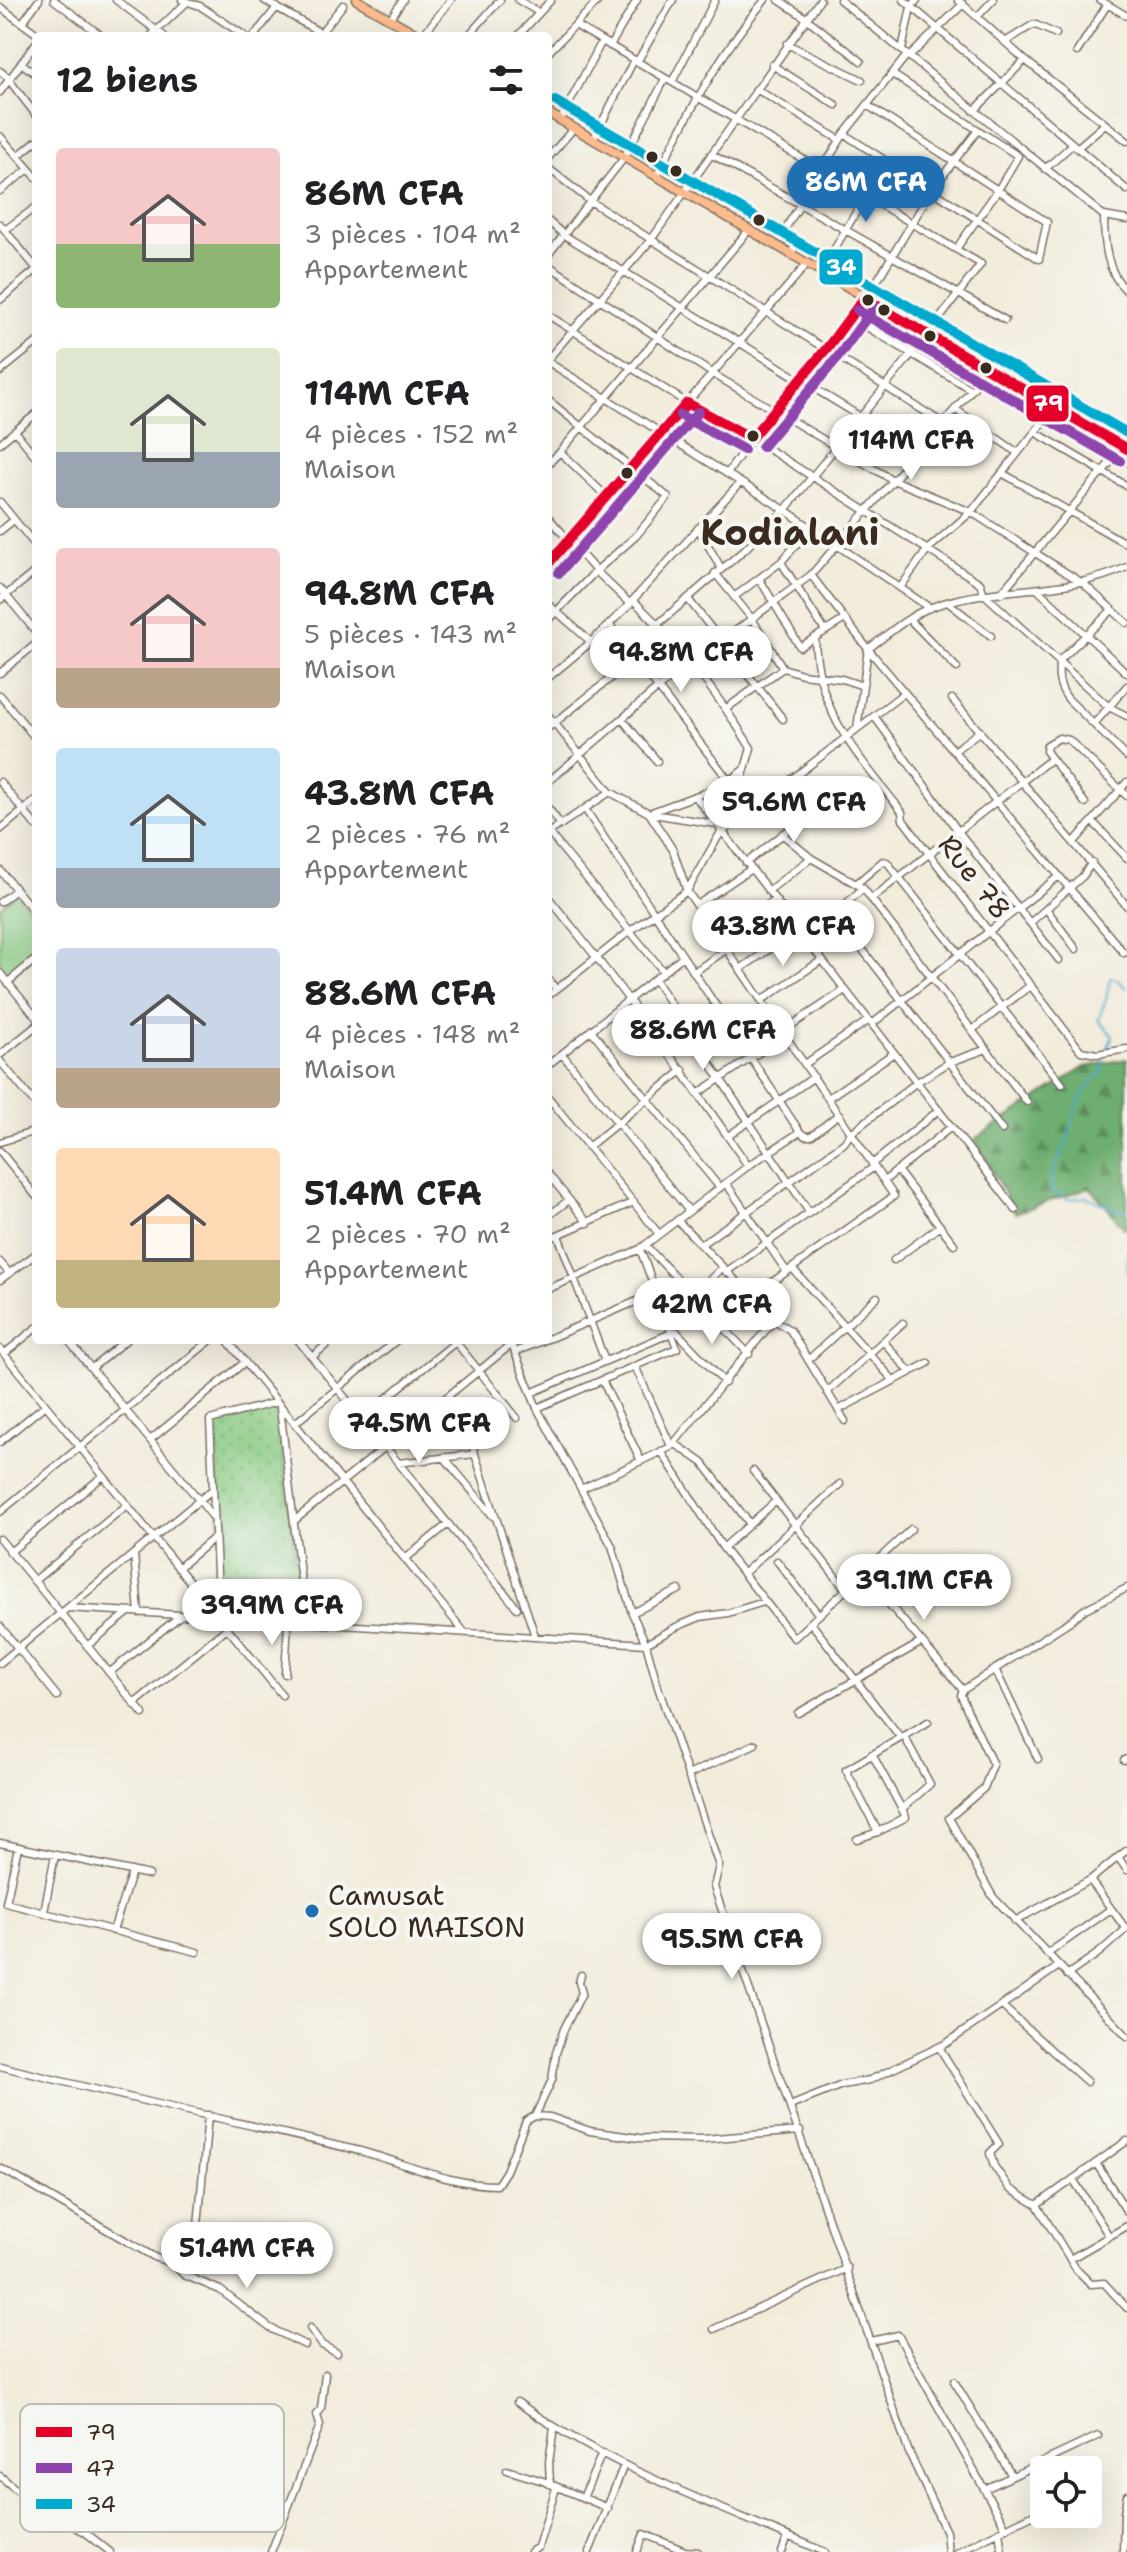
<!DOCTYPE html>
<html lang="fr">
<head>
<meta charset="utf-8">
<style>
  :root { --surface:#fff; --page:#f2f2f2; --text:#202124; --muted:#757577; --accent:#1f6fb2 }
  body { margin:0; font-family:"Shantell Sans",sans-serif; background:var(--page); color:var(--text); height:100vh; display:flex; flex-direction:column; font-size:30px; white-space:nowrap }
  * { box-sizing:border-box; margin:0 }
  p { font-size:26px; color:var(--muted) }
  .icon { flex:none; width:44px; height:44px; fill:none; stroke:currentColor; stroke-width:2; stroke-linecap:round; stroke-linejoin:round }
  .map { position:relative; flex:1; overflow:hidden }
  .drawer { position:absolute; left:32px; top:32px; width:520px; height:1312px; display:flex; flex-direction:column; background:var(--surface); border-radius:8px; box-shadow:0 8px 32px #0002 }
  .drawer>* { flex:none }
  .buttons { position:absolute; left:1030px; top:2456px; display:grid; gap:16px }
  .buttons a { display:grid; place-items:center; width:72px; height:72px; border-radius:8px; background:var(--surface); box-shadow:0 8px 32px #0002; font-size:40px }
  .price { position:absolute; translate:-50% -68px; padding:0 18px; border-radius:28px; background:#fff; color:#222; font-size:26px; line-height:52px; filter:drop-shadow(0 2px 4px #0008) }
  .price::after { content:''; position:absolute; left:50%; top:48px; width:24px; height:18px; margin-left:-12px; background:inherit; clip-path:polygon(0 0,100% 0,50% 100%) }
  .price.current { background:var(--accent); color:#fff }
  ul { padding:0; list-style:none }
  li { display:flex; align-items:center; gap:24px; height:200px; padding:0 24px }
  li span { display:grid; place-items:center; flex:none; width:224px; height:160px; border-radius:8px; color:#555 }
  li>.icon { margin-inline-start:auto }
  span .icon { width:96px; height:96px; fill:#fffc; stroke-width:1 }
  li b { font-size:34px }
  h2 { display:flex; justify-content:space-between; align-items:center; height:96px; padding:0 24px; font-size:34px }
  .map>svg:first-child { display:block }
  .grass { fill:url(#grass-dots); stroke:#627a50; stroke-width:2 }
  .forest { fill:url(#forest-firs); stroke:#546c47; stroke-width:2 }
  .pitch { fill:#88ca82; stroke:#627a50; stroke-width:2 }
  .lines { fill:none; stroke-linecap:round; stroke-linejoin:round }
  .stream { stroke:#4fabcd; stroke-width:2 }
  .minor-casing { stroke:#7b6e60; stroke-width:9 }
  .highway-casing { stroke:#7b6e60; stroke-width:11 }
  .minor { stroke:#fff; stroke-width:6 }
  .highway { stroke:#fbbb8c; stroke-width:8 }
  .bus-1-casing { stroke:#f6f6f2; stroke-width:16 }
  .bus-2-casing { stroke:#f6f6f2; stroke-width:16 }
  .bus-3-casing { stroke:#f6f6f2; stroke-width:16 }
  .bus-1 { stroke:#e4002b; stroke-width:10 }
  .bus-2 { stroke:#8e44ad; stroke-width:10 }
  .bus-3 { stroke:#00a9ce; stroke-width:10 }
  .bus-dot { fill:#3b2a1e; stroke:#f6f6f2; stroke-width:3 }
  .poi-dot { fill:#1f6fb2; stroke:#f6f6f2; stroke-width:3 }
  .labels { text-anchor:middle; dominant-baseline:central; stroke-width:8; stroke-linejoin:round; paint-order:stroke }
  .street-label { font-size:28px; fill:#3b2a1e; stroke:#f6f6f2 }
  .poi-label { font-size:28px; fill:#3b2a1e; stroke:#f6f6f2; text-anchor:start }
  .district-label { font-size:36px; font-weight:bold; fill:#3b2a1e; stroke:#f6f6f2 }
  .key { fill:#f6f6f2; stroke:#beb9b2; stroke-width:2 }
  .key-label { font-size:22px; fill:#3b2a1e }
  .line-badge { stroke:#f6f6f2; stroke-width:3 }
  .badge-label { font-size:22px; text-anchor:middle; font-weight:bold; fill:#fff }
</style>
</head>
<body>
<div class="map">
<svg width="1127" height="2552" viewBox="0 0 1127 2552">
  <defs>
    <pattern id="grass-dots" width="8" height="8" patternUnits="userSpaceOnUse" patternTransform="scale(2)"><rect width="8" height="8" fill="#88ca82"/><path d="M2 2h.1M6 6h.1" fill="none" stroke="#70a46a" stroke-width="1.8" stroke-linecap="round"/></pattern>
    <pattern id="forest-firs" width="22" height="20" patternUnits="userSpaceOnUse" patternTransform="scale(2)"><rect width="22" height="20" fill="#6eae70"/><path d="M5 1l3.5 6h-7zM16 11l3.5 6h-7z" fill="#5c8e5b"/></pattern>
  </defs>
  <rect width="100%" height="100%" fill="#f6f6f2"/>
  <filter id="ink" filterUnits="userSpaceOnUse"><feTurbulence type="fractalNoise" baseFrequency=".0125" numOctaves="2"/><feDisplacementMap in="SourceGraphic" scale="16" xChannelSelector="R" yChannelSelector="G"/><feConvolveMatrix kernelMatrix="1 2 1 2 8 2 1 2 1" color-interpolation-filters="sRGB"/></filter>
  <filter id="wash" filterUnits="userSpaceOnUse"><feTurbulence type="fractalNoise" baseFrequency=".006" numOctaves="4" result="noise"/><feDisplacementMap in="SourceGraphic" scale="32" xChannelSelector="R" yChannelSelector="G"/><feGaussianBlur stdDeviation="1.8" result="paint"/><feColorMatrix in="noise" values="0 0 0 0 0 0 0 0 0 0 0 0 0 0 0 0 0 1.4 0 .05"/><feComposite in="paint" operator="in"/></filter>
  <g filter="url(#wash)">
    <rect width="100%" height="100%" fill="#f2ecdb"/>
    <path class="grass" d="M277 1406 304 1621 224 1617 215 1422Z"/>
    <path class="forest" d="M1127 1059V1226L1125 1229 1090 1187 1015 1213 975 1139 1085 1067Z"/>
    <path class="pitch" d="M17 893 36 917V956L6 980 0 972V907Z"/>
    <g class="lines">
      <path class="stream" d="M1107 1050 1113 1036 1098 1020 1106 1000 1110 978 1116 979 1127 988
        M1104 1055 1102 1073C1074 1091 1076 1122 1063 1150 1057 1164 1048 1174 1052 1191L1068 1199 1087 1197 1117 1210 1127 1211
        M1127 1252V1271"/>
    </g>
  </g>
  <g filter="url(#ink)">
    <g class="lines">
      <g class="minor-casing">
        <path id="minor" d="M54 0 102 36
          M116 0 164 36
          M182 0 200 6 245 36
          M264 0 326 36
          M518 0 538 12
          M779 0 806 18 861 61
          M840 0 1104 216 1127 220
          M904 0 1127 190
          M958 0 1025 60 1127 141
          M1100 0 1127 16
          M0 7 40 36
          M977 17 993 0
          M390 19 403 0
          M22 23 39 0
          M575 25 981 264 928 334 785 510 744 550 658 624
          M151 36 186 3
          M254 36 277 7
          M318 36 343 5
          M422 36 451 0
          M468 36 500 0
          M518 36 551 0
          M1005 42 1034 24 1056 34
          M787 44 862 80
          M610 46 637 0
          M902 50 911 7 917 0
          M1077 52 1107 5
          M548 53 599 0
          M909 57 963 4
          M637 62 673 0
          M21 63 36 74
          M772 65 836 105
          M0 71 10 79
          M892 74 1018 156
          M9 80 36 115
          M672 82 715 0
          M756 89 840 140
          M0 92 36 43
          M974 111 1025 60
          M560 121 602 41
          M844 134 1039 259 1047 222 867 105
          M0 136 36 177
          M593 140 634 60
          M1077 148 1105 124
          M711 154 1005 320
          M18 156 36 141
          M548 158 573 129
          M548 168 590 201 943 423
          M1045 169 1073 144
          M656 177C688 115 719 53 765 0
          M0 191 29 169
          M1104 216C1104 242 1106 273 1127 291
          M548 221 564 235 918 452
          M0 224 36 268
          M5 230 36 207
          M769 231 795 246 791 254
          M780 237 844 134 907 55
          M956 249 998 190 1018 156
          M548 255 624 158 665 79
          M548 265 713 374 836 447 893 480 971 512 1084 584 1127 623
          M821 272 886 161
          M866 299 932 190 978 130
          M0 300 36 270
          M548 315 687 403 751 438 980 583 984 594 1109 707 1127 716
          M850 317 972 390
          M548 359 651 240 820 0
          M548 362 785 510 930 608
          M0 372 36 343
          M548 400 668 497 636 536 596 571 548 620
          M955 409 1018 453
          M1070 428 1127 462
          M15 431 36 457
          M1035 432 1127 486
          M0 443 36 414
          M560 452 606 496
          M548 464 560 452 749 230
          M1002 473 1127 544
          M727 474C768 412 820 358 864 298
          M0 502 36 546
          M548 517 596 571 630 604 591 642 548 678
          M698 528 721 568
          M0 531 14 520
          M781 562 825 631
          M548 564 807 264
          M715 573 752 619 783 668 802 674 842 679 863 686
          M811 575 868 649 1124 953
          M759 578 800 647 845 619
          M0 588 36 632
          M900 588 927 550 971 512 1054 408
          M1037 589 1127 673
          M1001 593 1123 447
          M734 597 781 562 811 528
          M688 599 783 719
          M0 600 36 571
          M632 601 740 483
          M548 604 591 642
          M950 604 991 636
          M1112 610 1059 661C1058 676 1058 686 1068 699L1127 757
          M909 619 957 668
          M609 624 730 782
          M815 638C817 714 858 755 902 812L903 820 1081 1051 1097 1054 1127 1049
          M0 673 36 644
          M0 695 36 739
          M952 699 1127 906
          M727 708 783 668
          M548 715 610 792 649 813 673 850 687 891 894 1196 751 1297
          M874 716 958 831 1059 960
          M622 719 657 761
          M1094 724 1127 686
          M548 728 635 659
          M857 729 868 649C887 635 907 617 929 608 993 583 1063 597 1127 567
          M954 751 980 731
          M0 782 36 826
          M548 782 658 688 811 575 989 370
          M772 794 795 824
          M695 796 724 786 743 770
          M1085 803 1046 751 1047 745 1059 738 1069 740 1127 796
          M548 808 561 825
          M585 809 800 1132 805 1136H811L839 1114
          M649 813 695 796 1016 1210
          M653 814 716 824
          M1093 822 1127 858
          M0 830 36 800
          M725 830 904 693
          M548 833 610 792
          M549 833 663 971
          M782 834 811 858 863 888 1027 1102
          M1075 841 1127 782
          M746 863 823 803
          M0 870 36 914
          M856 884 883 861 887 862 1062 1084
          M863 888 835 914 1002 1130
          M768 891 811 858
          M548 897C619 984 685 1073 748 1166
          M871 899 1051 759
          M0 902 16 890
          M697 905 751 869
          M1047 910 1076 949
          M1030 923 1083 876 1092 862
          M719 937 775 900
          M740 969 798 930
          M694 972 727 949
          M0 973 36 1017
          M548 979 556 989
          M654 979 809 1212
          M8 982 36 959
          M548 996 630 931 687 891 733 811 751 748C718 694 679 644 633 600
          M762 1000 822 960
          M872 1024 1059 876
          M591 1030 720 1188
          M972 1030 1031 985
          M783 1031 845 990
          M562 1054 689 1211
          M0 1055 36 1026
          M0 1061 36 1105
          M805 1064 869 1020
          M548 1065 683 956
          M699 1093 785 1035
          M548 1097 659 1234
          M828 1098 894 1053
          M728 1136 814 1077
          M0 1142 36 1131
          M588 1147 683 1070
          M0 1151 36 1196
          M872 1164 939 1110
          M897 1170 954 1244
          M548 1174 588 1223
          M884 1181 951 1127
          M726 1183 787 1272
          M548 1216 569 1200
          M677 1220 774 1320 790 1330 845 1421
          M558 1235 605 1361
          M548 1239 634 1202
          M645 1245 749 1354
          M700 1245 844 1143 851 1133 917 1082 950 1062 987 1049
          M894 1260 940 1226
          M0 1262 9 1273
          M792 1268 894 1381
          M726 1272 874 1167
          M0 1280 36 1254
          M548 1289 640 1249 748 1166 800 1132
          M667 1320 722 1268
          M548 1339 656 1293
          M68 1340 213 1517
          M227 1340 465 1633
          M298 1340 517 1608
          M454 1340 517 1418
          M510 1340 537 1408 612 1546 632 1613 646 1644 658 1687 719 1866 714 1887 908 2450 946 2532 948 2552
          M883 1341 910 1372
          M0 1349 282 1695
          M515 1352 545 1340
          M4 1354 36 1328
          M312 1357 332 1340
          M808 1360 877 1297
          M635 1366 671 1446
          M92 1368 126 1340
          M602 1380 641 1461
          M827 1392 903 1323
          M531 1393 676 1331 725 1383
          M443 1400 467 1430 535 1636
          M280 1408 306 1623
          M537 1408 677 1348 640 1249
          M838 1410 928 1363
          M362 1418 458 1340
          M295 1423 397 1340
          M150 1440 245 1362
          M0 1442 45 1405
          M674 1443 703 1463 750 1524
          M661 1451 723 1548 794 1638 911 1529
          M444 1457 493 1516
          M398 1463 475 1454
          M753 1471 846 1590
          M581 1489 671 1447 774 1320
          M0 1512 211 1340
          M294 1521 512 1344
          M0 1539 143 1714
          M723 1548 776 1501
          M10 1552 103 1476
          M134 1554 139 1613
          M405 1559 448 1524
          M777 1561 819 1615
          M178 1568 215 1537
          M743 1574 840 1484
          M863 1574 963 1690 961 1695 965 1705 993 1765 984 1788 949 1818 993 1897 1127 2036
          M34 1581 127 1505
          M68 1608 646 1644 676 1627 700 1617 728 1613 764 1602
          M632 1613 679 1590
          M219 1618 210 1420 277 1402
          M811 1623 901 1738
          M0 1626 57 1696
          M87 1646 129 1612
          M0 1663 213 1489
          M995 1669 1038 1759
          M109 1673 180 1616
          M285 1674 288 1622
          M963 1690 1070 1621 1085 1609 1127 1588
          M134 1704 227 1628
          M798 1713 922 1642
          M1124 1760 1127 1759
          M688 1775 755 1744
          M902 1809 930 1784 904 1736
          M878 1832 846 1770 928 1722
          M857 1839 878 1832 906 1817 872 1754
          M0 1843 149 1875
          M18 1847 6 1903 197 1952
          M1118 1857 1127 1870
          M1090 1880 1126 1929
          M44 1912 55 1855
          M1015 1921 1090 1880 1127 1850
          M113 1931 132 1871
          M1047 1954 1111 1909
          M581 1975 579 1982 582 1993 564 2029 556 2053 552 2080 535 2116 550 2117 590 2131 639 2138 703 2139 800 2131
          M1067 1975 1100 1952 1127 1928
          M1002 2006 1087 2082
          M939 2047 999 2144 990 2153 994 2166 1010 2189 1037 2205 1076 2269 1091 2284 1104 2283 1127 2308
          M0 2066C118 2096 237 2122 356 2150 404 2162 447 2185 497 2185L506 2171 526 2121 535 2116
          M790 2106 842 2085 870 2080 947 2043 1059 1966
          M1096 2163 1127 2212
          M0 2168 156 2258 172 2263 184 2275 220 2290 270 2328 305 2345
          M1073 2179 1109 2236
          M1037 2205 1127 2141
          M1070 2259 1127 2226
          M173 2261 176 2252 197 2237 208 2115
          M310 2328 322 2345 337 2353
          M714 2329 847 2268
          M872 2341 898 2335 1006 2528
          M954 2381 1012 2476
          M517 2402C610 2468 721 2507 825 2552
          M507 2470 543 2481 608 2508
          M0 2476 41 2510 85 2532 110 2552
          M550 2484 549 2462 554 2428
          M985 2489 1098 2436
          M583 2498 602 2453
          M999 2531 1002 2552
          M271 2552 320 2425 317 2415 321 2409 325 2374
          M531 2552 538 2547 556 2488
          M589 2552 624 2465
          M637 2552 644 2534 685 2551 698 2552
          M782 2552 788 2536
          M957 2552 1044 2509
          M1123 2552 1124 2513 1127 2495"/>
      </g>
      <g class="highway-casing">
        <path id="highway" d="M357 0 420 36
          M548 113 1127 449"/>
      </g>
      <use href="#minor" class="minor"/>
      <use href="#highway" class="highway"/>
      <g class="bus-1-casing">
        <path id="bus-1" d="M864 298 1127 449
          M687 403 751 438
          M751 438 827 348 864 298
          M548 564 687 403"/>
      </g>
      <g class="bus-2-casing">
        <path id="bus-2" d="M857 310 1120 461
          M680 415 744 450
          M762 447 838 357 875 306
          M559 573 698 412"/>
      </g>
      <g class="bus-3-casing">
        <path id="bus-3" d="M555 101 1127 433"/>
      </g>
      <use href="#bus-1" class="bus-1"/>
      <use href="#bus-2" class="bus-2"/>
      <use href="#bus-3" class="bus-3"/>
    </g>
  </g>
  <g class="bus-dot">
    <circle cx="652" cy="157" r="7"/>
    <circle cx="676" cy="171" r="7"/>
    <circle cx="759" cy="220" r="7"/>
    <circle cx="868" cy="300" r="7"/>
    <circle cx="884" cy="310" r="7"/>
    <circle cx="930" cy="336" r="7"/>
    <circle cx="986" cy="368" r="7"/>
    <circle cx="753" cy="436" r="7"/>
    <circle cx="627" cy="473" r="7"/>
  </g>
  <circle class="poi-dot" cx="312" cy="1911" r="8"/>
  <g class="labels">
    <g class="street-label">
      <text transform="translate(975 877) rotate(52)">Rue 78</text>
    </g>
    <g class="poi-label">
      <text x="328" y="1895">Camusat<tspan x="328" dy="32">SOLO MAISON</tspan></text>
    </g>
    <g class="district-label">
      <text x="790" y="532">Kodialani</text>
    </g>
  </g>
  <rect x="20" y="2404" width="264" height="128" rx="12" class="key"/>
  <rect x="36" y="2427" width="36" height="10" fill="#e4002b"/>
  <rect x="36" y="2463" width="36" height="10" fill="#8e44ad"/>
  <rect x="36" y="2499" width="36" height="10" fill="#00a9ce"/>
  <g class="key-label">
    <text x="86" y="2440">79</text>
    <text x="86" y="2476">47</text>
    <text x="86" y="2512">34</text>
  </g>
  <g class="line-badge">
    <rect x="818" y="248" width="46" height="38" rx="8" fill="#00a9ce"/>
    <rect x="1025" y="384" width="45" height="39" rx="8" fill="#e4002b"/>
  </g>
  <g class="badge-label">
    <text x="841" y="275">34</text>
    <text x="1048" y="411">79</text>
  </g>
</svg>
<div class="buttons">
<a><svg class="icon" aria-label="locate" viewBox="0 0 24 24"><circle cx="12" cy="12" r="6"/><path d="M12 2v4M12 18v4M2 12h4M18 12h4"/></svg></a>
</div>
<b class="price current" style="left:866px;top:224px">86M CFA</b>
<b class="price" style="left:911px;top:482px">114M CFA</b>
<b class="price" style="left:681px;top:694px">94.8M CFA</b>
<b class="price" style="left:794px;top:844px">59.6M CFA</b>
<b class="price" style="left:783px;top:968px">43.8M CFA</b>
<b class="price" style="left:703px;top:1072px">88.6M CFA</b>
<b class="price" style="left:712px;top:1346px">42M CFA</b>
<b class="price" style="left:419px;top:1465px">74.5M CFA</b>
<b class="price" style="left:924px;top:1622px">39.1M CFA</b>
<b class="price" style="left:272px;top:1647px">39.9M CFA</b>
<b class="price" style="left:732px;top:1981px">95.5M CFA</b>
<b class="price" style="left:247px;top:2290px">51.4M CFA</b>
<section class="drawer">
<h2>12 biens<svg class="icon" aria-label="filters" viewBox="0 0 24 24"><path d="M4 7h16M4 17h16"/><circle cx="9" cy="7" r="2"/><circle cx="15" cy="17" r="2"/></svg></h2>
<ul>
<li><span style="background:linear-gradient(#f6c9c9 60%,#8fb573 0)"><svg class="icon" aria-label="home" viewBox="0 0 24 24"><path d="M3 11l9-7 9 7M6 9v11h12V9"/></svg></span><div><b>86M CFA</b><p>3 pièces · 104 m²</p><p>Appartement</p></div></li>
<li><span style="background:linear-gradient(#dfe7d0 65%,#9aa5b1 0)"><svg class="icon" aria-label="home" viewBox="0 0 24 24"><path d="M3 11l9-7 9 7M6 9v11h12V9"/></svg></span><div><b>114M CFA</b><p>4 pièces · 152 m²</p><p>Maison</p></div></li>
<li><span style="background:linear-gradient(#f6c9c9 75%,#b9a48a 0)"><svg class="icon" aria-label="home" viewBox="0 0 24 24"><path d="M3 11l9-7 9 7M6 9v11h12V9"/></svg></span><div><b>94.8M CFA</b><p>5 pièces · 143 m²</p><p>Maison</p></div></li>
<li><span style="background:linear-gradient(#bfe0f5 75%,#9aa5b1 0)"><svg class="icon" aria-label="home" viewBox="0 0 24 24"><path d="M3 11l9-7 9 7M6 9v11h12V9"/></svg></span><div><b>43.8M CFA</b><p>2 pièces · 76 m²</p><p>Appartement</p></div></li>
<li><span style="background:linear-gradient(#c9d6e8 75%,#b9a48a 0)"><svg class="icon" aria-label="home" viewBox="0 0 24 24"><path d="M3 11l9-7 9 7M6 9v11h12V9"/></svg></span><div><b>88.6M CFA</b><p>4 pièces · 148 m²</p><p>Maison</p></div></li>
<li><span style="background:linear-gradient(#ffd9b3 70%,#c2b280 0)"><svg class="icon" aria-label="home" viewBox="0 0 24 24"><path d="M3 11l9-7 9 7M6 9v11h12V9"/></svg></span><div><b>51.4M CFA</b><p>2 pièces · 70 m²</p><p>Appartement</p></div></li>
</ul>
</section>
</div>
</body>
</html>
